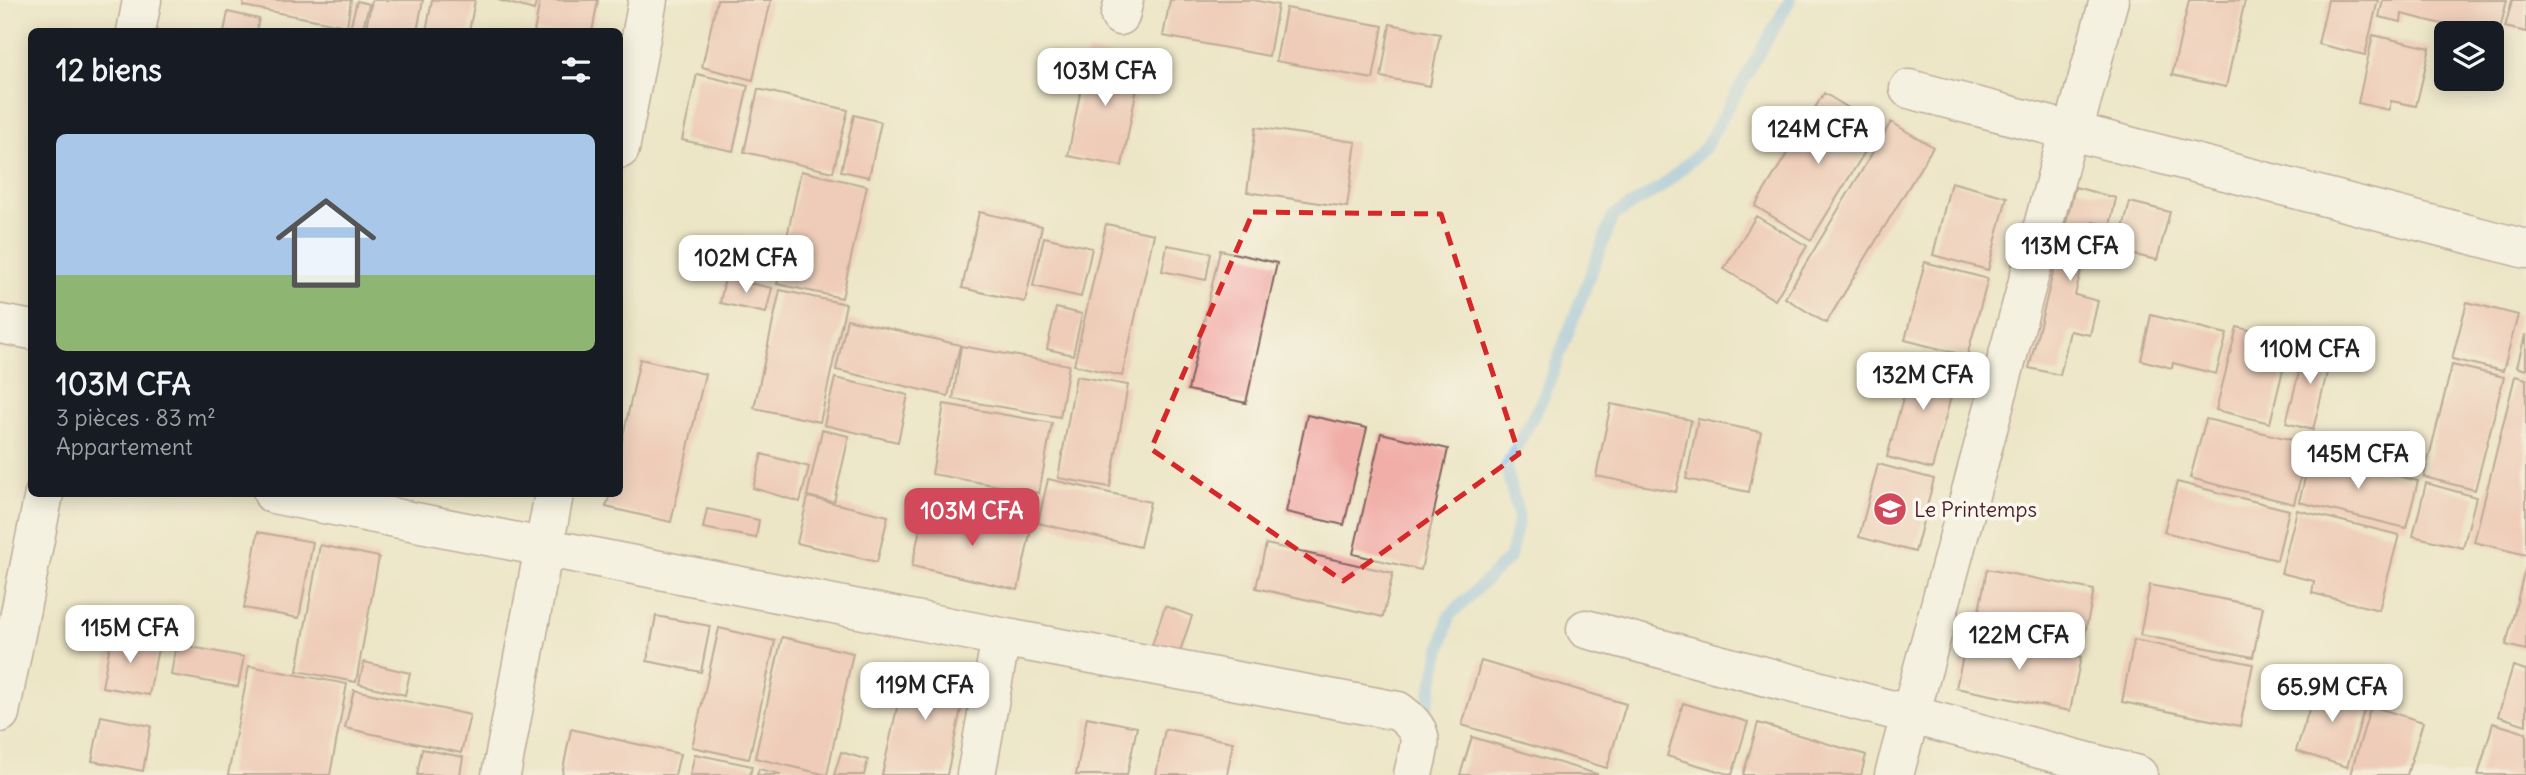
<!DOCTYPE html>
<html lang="fr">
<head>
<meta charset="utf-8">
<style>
  :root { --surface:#171b24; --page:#20242c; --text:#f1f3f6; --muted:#9ea1a6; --line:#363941; --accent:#d1495b }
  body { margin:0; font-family:Delius,sans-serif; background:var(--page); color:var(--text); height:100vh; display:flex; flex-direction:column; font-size:26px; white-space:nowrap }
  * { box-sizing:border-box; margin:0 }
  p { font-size:23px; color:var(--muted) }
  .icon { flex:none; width:38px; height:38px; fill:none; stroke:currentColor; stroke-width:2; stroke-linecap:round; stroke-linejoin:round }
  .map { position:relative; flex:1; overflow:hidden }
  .panel { position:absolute; left:28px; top:28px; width:595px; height:469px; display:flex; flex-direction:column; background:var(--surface); border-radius:10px; box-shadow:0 4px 18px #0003 }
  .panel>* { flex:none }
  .fabs { position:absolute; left:2434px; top:21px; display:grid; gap:14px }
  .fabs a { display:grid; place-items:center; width:70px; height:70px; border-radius:10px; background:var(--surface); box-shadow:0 4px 18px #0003; font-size:35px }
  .price { position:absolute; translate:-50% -60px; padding:0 16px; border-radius:14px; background:#fff; color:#222; font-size:23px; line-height:46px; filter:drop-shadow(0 2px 4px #0008) }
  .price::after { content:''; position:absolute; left:50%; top:42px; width:21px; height:16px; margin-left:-10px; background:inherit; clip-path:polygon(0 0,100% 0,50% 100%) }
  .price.on { background:var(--accent); color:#fff }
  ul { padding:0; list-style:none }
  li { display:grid; align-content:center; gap:14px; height:371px; padding:0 28px }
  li+li { border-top:2px solid var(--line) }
  li span { display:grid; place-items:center; height:217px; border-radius:10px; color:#555 }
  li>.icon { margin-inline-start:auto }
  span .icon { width:126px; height:126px; fill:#fffc; stroke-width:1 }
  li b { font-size:30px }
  h2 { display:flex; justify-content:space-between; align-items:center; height:84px; padding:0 28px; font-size:30px }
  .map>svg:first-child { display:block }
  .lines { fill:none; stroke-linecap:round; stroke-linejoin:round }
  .stream { stroke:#7dbaf0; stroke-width:12 }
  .building { fill:#f1aea8 }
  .minor-casing { stroke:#836461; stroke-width:41 }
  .minor { stroke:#fff; stroke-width:38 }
  .marked { fill:none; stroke:#d62828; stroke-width:5; stroke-dasharray:14 9; stroke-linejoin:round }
  .labels { text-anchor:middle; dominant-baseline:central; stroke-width:7; stroke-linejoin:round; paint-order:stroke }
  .poi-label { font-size:21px; fill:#4a1f2b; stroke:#fbf7ec; text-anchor:start }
</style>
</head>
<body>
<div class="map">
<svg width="2526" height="775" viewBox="0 0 2526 775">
  <rect width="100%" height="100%" fill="#fbf7ec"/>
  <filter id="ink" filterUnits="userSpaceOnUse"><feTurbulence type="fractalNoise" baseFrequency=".0143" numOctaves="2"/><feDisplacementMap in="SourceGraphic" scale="14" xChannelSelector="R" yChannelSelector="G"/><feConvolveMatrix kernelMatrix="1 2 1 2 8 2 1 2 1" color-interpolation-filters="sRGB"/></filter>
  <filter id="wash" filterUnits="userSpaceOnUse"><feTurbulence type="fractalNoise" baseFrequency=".00686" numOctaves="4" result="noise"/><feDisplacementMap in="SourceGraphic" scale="28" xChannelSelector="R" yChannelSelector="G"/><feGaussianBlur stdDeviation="1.57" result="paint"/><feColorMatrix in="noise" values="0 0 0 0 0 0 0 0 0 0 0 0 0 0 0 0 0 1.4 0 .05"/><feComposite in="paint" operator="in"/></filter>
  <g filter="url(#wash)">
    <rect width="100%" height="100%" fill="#ece5c6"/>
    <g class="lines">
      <path class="stream" d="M1426 727 1425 714 1449 616 1510 557 1519 518 1506 467 1543 398 1613 216 1661 187 1704 149 1790 0"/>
    </g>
    <g id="blocks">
      <path class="building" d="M244 0H351L347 26 243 6Z
        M372 0H423L417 32H365Z
        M432 0H475L469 32H426Z
        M498 0H537L534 10Z
        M540 0H598L592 32H534Z
        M717 0H771L753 80 702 67Z
        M1170 0H1254L1278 5 1269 56 1163 36Z
        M2189 0H2245L2226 87 2172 75Z
        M2328 0H2378L2365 55 2318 44Z
        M2383 0H2507L2493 58 2492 33H2478L2402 14 2401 22 2379 17Z
        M2512 0H2526V32L2505 27Z
        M357 1 369 4 362 32H349Z
        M1286 8 1383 26 1373 79 1276 61Z
        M228 12 259 19 256 32H224Z
        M1390 24 1440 34 1430 86 1381 77Z
        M2373 35 2430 48 2416 106 2391 101 2389 110 2358 103Z
        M1088 51 1142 61 1122 166 1068 156Z
        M697 74 748 86 733 151 682 140Z
        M758 89 848 110 833 172 744 152Z
        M1824 93 1880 127 1811 240 1755 206Z
        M854 115 881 122 869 177 841 171Z
        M1891 122 1933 147 1826 323 1785 298Z
        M1256 127 1356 142 1347 207 1247 192Z
        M801 171 867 186 842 298 777 284Z
        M1951 182 2007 197 1988 270 1933 255Z
        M2075 187 2116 198 2110 226 2093 222 2075 295 2098 301 2090 335 2070 331 2060 375 2029 368Z
        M2130 202 2170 212 2157 260 2117 251Z
        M979 212 1042 226 1025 302 962 288Z
        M1756 216 1807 246 1775 300 1724 269Z
        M1106 224 1154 234 1122 376 1074 365Z
        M1044 237 1092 248 1081 297 1033 286Z
        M1167 245 1211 253 1206 280 1162 271Z
        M1220 250 1277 263 1246 403 1188 390Z
        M1925 262 1988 279 1967 356 1905 340Z
        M725 278 772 288 766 313 720 303Z
        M780 290 846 304 820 422 754 408Z
        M2467 302 2518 315 2503 371 2452 359Z
        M1056 308 1082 314 1073 355 1047 349Z
        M2151 315 2227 334 2216 374 2173 363 2172 368 2141 360Z
        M847 319 960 345 948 396 836 370Z
        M2237 327 2290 341 2270 423 2216 410Z
        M2525 335H2526V370L2517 367Z
        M2307 341 2333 348 2313 430 2286 423Z
        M961 346 1069 365 1060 417 953 399Z
        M1915 354 1959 366 1932 469 1887 457Z
        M640 359 705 374 671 522 606 507 610 494H620V450Z
        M2452 365 2504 377 2475 490 2424 477Z
        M1076 376 1128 385 1110 487 1058 478Z
        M2515 376 2526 379V555L2474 542Z
        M835 378 908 395 898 442 824 425Z
        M944 404 1052 423 1039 493 932 474Z
        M1611 404 1691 420 1676 492 1596 476Z
        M1307 415 1367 428 1344 525 1286 512Z
        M1698 419 1761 432 1749 492 1686 479Z
        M2206 419 2309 444 2294 504 2190 478Z
        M822 430 849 436 834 502 807 496Z
        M1381 433 1448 449 1421 570 1353 554Z
        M762 454 809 467 800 502 753 488Z
        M2311 454 2418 481 2406 528 2299 502Z
        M1878 464 1934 479 1915 552 1859 537Z
        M1048 479 1150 502 1140 547 1038 523Z
        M2177 482 2289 510 2277 560 2164 532Z
        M2426 483 2476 497 2463 548 2413 536Z
        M808 497 888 516 877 562 797 543Z
        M925 505 1031 529 1018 590 912 566Z
        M707 509 759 520 756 538 703 528Z
        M2297 510 2399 535 2379 610 2312 593 2314 581 2281 573Z
        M258 532 313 542 299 618 244 608Z
        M1266 544 1393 573 1383 617 1256 588Z
        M320 545 379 557 356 682 297 671Z
        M1987 569 2094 590 2082 648 1976 627Z
        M2525 569H2526V650L2506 645Z
        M2150 585 2263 607 2253 657 2140 635Z
        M1165 606 1192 616 1178 657 1151 648Z
        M656 616 710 626 701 672 647 661Z
        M719 628 775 641 749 759 692 747Z
        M1968 633 2081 657 2070 711 1956 688Z
        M112 634 159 643 149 695 102 687Z
        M782 637 853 653 827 775 755 758Z
        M2134 640 2253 664 2240 726 2122 702Z
        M176 644 244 657 238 687 171 675Z
        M1481 661 1626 704 1607 768 1462 725Z
        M364 662 410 673 405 695 359 684Z
        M907 663 968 676 947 775H882Z
        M249 666 347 684 330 775H228Z
        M2513 666 2526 670V725L2498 716Z
        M2318 681 2368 697 2347 767 2296 751Z
        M354 690 470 715 461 753 345 728Z
        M1683 703 1748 722 1732 775 1667 756Z
        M2371 706 2423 722 2407 775H2350Z
        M101 716 151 726 143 771 92 761Z
        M1087 717 1137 727 1127 775H1076Z
        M1758 723 1866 755 1861 775H1743Z
        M2493 723 2526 733V775H2478Z
        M571 729 680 754 675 775H562Z
        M1165 729 1233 742 1227 775H1156Z
        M1472 737 1597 774V775H1460Z
        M422 749 463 757 460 775H417Z
        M841 752 868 760 864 775H834Z
        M695 754 752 766 750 775H690Z
        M759 769 780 774V775H757Z"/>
    </g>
  </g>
  <g filter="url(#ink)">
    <use href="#blocks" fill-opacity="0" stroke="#836461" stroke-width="2"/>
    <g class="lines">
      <g class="minor-casing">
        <path id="minor" d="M1120 16 1124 0
          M136 32 142 0
          M1909 89 2526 249
          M2073 132 2109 0
          M620 149 648 0
          M0 324 32 330
          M273 494 1001 637 1398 711C1428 733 1420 742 1413 775
          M1586 629 2138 775
          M0 713 44 494
          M501 775 554 494
          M976 775 1001 637
          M1894 775 2069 130"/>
      </g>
      <use href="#minor" class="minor"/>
    </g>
  </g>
  <path d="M0 0H2526V775H0ZM1253 212 1441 214 1519 454 1343 581 1151 449Z" fill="#ece5c6" fill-opacity=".55" fill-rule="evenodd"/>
  <path class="marked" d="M1253 212 1441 214 1519 454 1343 581 1151 449Z"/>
  <defs>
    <g id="school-disc" transform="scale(1.75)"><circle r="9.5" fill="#d1495b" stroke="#fbf7ec"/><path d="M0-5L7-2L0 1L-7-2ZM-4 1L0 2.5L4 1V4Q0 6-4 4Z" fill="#fff"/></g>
  </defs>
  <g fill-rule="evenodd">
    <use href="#school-disc" x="1890" y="509"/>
  </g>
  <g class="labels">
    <g class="poi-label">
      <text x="1914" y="509">Le Printemps</text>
    </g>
  </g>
</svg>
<div class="fabs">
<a><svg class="icon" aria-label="layers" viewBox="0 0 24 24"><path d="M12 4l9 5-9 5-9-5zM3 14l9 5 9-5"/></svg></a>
</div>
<b class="price" style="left:1105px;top:108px">103M CFA</b>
<b class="price" style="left:1818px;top:166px">124M CFA</b>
<b class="price" style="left:2070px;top:283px">113M CFA</b>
<b class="price" style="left:746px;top:295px">102M CFA</b>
<b class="price" style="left:2310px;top:386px">110M CFA</b>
<b class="price" style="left:1923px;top:412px">132M CFA</b>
<b class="price" style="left:2358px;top:491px">145M CFA</b>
<b class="price on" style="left:972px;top:548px">103M CFA</b>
<b class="price" style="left:130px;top:665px">115M CFA</b>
<b class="price" style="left:2019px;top:672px">122M CFA</b>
<b class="price" style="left:925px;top:722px">119M CFA</b>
<b class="price" style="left:2332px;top:724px">65.9M CFA</b>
<section class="panel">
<h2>12 biens<svg class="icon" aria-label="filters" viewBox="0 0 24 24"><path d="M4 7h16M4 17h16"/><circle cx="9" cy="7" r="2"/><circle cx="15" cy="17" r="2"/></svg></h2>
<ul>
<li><span style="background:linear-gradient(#a9c7e8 65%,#8fb573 0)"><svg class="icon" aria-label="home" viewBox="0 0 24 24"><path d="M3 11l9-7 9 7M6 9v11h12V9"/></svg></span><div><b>103M CFA</b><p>3 pièces · 83 m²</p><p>Appartement</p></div></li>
</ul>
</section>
</div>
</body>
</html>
